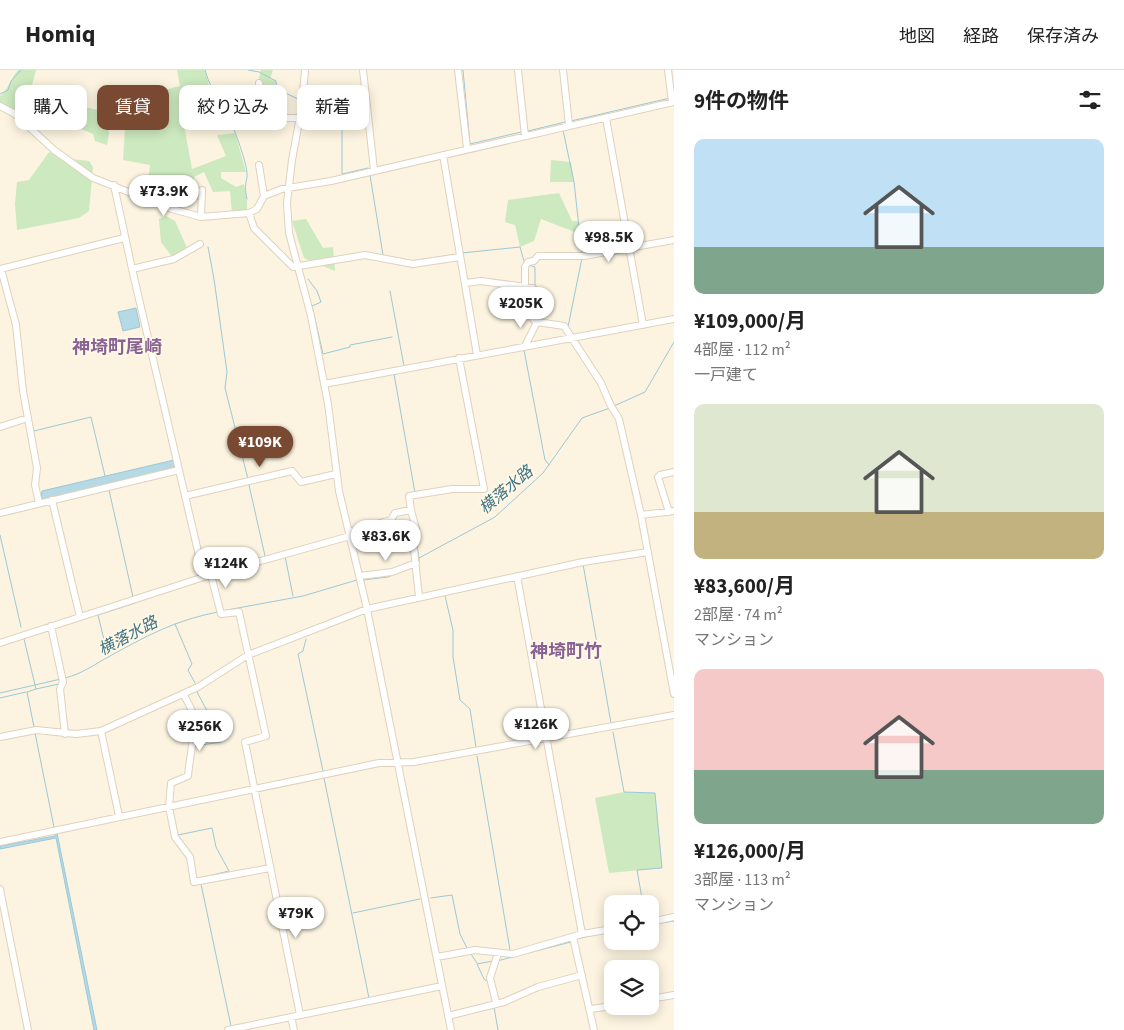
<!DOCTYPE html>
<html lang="ja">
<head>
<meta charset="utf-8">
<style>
  :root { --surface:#fff; --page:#f6f6f6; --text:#222; --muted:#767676; --line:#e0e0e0; --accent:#7a4932 }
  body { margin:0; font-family:"Source Sans 3","Noto Sans JP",sans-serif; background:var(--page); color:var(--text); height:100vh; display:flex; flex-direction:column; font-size:19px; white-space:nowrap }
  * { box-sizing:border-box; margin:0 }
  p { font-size:16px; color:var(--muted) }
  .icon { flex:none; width:28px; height:28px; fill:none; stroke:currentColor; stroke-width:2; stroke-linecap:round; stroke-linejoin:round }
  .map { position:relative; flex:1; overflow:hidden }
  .drawer { display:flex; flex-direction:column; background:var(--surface); width:450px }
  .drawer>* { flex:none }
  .guide { position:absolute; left:15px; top:15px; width:475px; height:45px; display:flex; gap:10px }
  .tools { position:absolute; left:604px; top:825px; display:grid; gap:10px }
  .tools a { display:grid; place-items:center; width:55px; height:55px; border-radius:10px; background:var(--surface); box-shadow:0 2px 12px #0003; font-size:25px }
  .price { position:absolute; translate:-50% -42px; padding:0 11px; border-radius:18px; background:#fff; color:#222; font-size:16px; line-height:32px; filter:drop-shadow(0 1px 2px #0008) }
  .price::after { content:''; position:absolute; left:50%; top:30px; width:15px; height:11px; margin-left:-8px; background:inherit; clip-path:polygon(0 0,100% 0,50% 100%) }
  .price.active { background:var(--accent); color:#fff }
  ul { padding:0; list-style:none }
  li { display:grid; align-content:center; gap:10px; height:265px; padding:0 20px }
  li span { display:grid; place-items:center; height:155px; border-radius:10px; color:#555 }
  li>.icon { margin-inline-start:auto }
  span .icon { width:90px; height:90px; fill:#fffc; stroke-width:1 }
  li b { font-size:21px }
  h2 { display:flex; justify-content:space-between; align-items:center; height:60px; padding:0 20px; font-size:21px }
  .pill { padding:0 18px; border-radius:10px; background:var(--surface); box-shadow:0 2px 12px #0003; font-size:18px; line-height:45px }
  .pill.active { background:var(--accent); color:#fff }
  header { display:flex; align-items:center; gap:30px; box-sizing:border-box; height:70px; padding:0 25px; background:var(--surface); border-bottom:1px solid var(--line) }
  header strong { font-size:24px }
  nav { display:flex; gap:28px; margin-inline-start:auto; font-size:18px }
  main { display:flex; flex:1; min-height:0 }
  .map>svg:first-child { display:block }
  .green { fill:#cce9bf }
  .water { fill:#b5d9e5; stroke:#9cc8d7 }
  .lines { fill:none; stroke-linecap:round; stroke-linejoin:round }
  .stream { stroke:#9cc8d7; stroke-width:1 }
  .minor-casing { stroke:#e0d1bc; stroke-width:8 }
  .minor { stroke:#fff; stroke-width:6 }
  .labels { text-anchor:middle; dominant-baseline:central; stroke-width:4; stroke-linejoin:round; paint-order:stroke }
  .water-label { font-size:16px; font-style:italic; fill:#417486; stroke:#fff8e6 }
  .quarter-label { font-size:18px; font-weight:bold; fill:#8a6396; stroke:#fff8e6 }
</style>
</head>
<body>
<header>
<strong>Homiq</strong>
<nav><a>地図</a><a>経路</a><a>保存済み</a></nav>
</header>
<main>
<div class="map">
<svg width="674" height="960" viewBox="0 0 674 960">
  <rect width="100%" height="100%" fill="#fcf4e0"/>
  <path class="green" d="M18 0H36L30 23 105 42 109 63 107 75 95 71 93 64 51 46 17 42 0 33V26C8 20 11 8 18 0Z
    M177 0H205L209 15 231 53 184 55 192 99 226 86 217 65 235 63 246 102H221V108L236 117 244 114 247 129V141L232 143 230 121 213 122 204 102 194 107 200 130 177 128 175 115 148 111 150 95 123 90 125 57 138 27 180 16Z
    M261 0H273L270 9 276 11V31L259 19 258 12Z
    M49 82 61 88 89 91 93 97 89 141 79 148 17 160 15 134 17 112 29 110Z
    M551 90 571 92 574 112H550Z
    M559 123 572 151H578L580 164 541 149 534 171 520 177 515 155 505 152 508 130Z
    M166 146 175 151 188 180 173 188 161 172 159 149Z
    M306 149 323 178 333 177 335 201 304 188 292 151Z
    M624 722 655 723 662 798 609 803 595 728Z"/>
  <path class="water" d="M136 238 140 257 123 261 118 242Z
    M174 390 176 398 42 430 41 427 42 421Z
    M57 763 97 960H94L56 768 0 779V776L55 766Z"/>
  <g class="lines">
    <path class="stream" d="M205 0C212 26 231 47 239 73 242 82 248 99 247 107 245 117 245 119 247 129
      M248 0 259 2 276 11 277 19 300 30
      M463 0 470 74 521 62
      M0 24 8 20 11 11 21 0
      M307 29 321 30 325 44 342 54V104L368 98
      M571 51 670 28
      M563 60 574 112 582 184
      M528 61 565 52
      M370 105 383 185
      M262 162 277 176
      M208 177 214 209 227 302 225 318 248 409
      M462 183 520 177 524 191
      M412 191 458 184
      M529 195 535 197V217
      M308 209 317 221 321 232 312 236 323 284 350 277V275L392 267
      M390 221 404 296
      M568 257 582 188
      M524 280 545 390 549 395
      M397 304H394L415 423
      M604 313 613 332
      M614 336 645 322 674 272
      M34 361 91 347 105 406
      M249 415 265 486
      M109 420 133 527
      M0 465 21 557
      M416 470 419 488
      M285 486 293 526
      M419 492V488L495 447 543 403 582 348 610 338
      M583 494 611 653
      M363 510 388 507 405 500
      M445 526 453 560V587L460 630 470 639 476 677
      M227 540 303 526 357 510
      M175 554 192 594 188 600 195 613
      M24 569 36 619 27 622 34 657
      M306 569 303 581 298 584 323 701
      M108 586 98 545 135 533
      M65 608C82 604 95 594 110 586 148 565 176 550 218 542
      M36 619 59 614
      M0 623 61 609
      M0 628 26 622
      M613 662 624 722 655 723 662 798 637 800 643 834
      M35 663 54 757
      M195 676 221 672 220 665 197 622
      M477 686 510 880
      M324 708 369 928
      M174 748 178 765 212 758 216 777 229 801 200 808V809
      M201 814 231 956
      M431 828 452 825 460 864 467 878
      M353 843 420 829
      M650 855 674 851
      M577 869 599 864
      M471 884 477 893
      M497 891 571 872
      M488 912 484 909 477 894 493 891
      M494 937 498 960"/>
    <g class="minor-casing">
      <path id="minor" d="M305 0 302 36 292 90 287 133 289 163 311 246 328 334 339 421 367 539 451 960
        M363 0 374 100
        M458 0 467 78
        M518 0 525 66
        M563 0 569 55
        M668 0 672 32
        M259 13 264 48H300
        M0 36 15 44 54 80 93 108 172 139 201 147 249 143 257 139 264 126 282 119 331 111 674 32
        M606 48 643 255
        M443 85 477 285
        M259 95 264 126
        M114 115 132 199 204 507
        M249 143 254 158 293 197 365 185 413 194 460 187
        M201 147 202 120
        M0 199 124 168
        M1 199 16 255 23 321 37 398 35 415 39 433
        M132 199 174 189 200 174
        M465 213 481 211 533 218V249L537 252 564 256 601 313 610 334 619 349 641 445 674 624
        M525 217V197L528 192 534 191 538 186H584L674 170
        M525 276 537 252
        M324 314 674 249
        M0 357 28 348
        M185 426 292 401 301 412 336 404
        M52 430 80 547
        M411 440 416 459 412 461 419 527
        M669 442 658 407 660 405 674 402
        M0 443 179 400
        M641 445 674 441
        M211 505 221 544 239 542 266 666 245 672 300 945
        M360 506 392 502 416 493
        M517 506 582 864
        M51 556 63 612 60 619 65 664
        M0 573 204 507 350 466 352 461 391 450 395 443 411 440 409 426 452 419H484L459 288
        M184 625C187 631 192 639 194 647 196 659 189 691 188 706L171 713 169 737 175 767 190 787 194 812 270 798
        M101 661 119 746
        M0 667 36 660 76 664 101 661 198 617 248 585 367 539 583 492 648 482
        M0 772 379 693 414 692 674 645
        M0 819 28 960
        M650 852 674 847
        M573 867 594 960
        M437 887 475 880 513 884 582 864 612 859
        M650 929 674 925
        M496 932 490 908 498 883
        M591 939 612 936
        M448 946 504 932 538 917 582 905
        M291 947 294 960
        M228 960 442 916"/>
    </g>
    <use href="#minor" class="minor"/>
  </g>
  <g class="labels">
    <g class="water-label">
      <text transform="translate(506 420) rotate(-40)">横落水路</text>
      <text transform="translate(128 566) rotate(-28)">横落水路</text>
    </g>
    <g class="quarter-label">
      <text x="117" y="277">神埼町尾崎</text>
      <text x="566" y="581">神埼町竹</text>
    </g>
  </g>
</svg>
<div class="tools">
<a><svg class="icon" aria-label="locate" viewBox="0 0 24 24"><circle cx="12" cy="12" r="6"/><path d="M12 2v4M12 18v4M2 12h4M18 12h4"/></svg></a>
<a><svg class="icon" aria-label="layers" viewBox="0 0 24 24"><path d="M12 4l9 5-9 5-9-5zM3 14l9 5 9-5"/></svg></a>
</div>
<b class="price" style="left:164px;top:147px">¥73.9K</b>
<b class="price" style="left:609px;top:193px">¥98.5K</b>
<b class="price" style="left:521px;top:259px">¥205K</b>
<b class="price active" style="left:260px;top:398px">¥109K</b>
<b class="price" style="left:386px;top:492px">¥83.6K</b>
<b class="price" style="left:226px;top:519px">¥124K</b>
<b class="price" style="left:536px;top:680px">¥126K</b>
<b class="price" style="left:200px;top:682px">¥256K</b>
<b class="price" style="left:296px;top:869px">¥79K</b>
<div class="guide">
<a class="pill">購入</a>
<a class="pill active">賃貸</a>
<a class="pill">絞り込み</a>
<a class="pill">新着</a>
</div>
</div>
<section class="drawer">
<h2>9件の物件<svg class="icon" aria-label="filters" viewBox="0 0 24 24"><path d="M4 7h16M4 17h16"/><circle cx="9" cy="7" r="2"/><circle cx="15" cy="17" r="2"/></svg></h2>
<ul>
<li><span style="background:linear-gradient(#bfe0f5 70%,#7fa58c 0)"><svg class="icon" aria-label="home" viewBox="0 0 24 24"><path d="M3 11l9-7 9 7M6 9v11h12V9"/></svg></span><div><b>¥109,000/月</b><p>4部屋 · 112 m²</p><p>一戸建て</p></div></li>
<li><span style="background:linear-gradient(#dfe7d0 70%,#c2b280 0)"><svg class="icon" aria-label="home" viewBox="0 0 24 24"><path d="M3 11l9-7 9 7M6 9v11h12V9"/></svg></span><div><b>¥83,600/月</b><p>2部屋 · 74 m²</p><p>マンション</p></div></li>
<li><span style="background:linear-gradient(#f6c9c9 65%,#7fa58c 0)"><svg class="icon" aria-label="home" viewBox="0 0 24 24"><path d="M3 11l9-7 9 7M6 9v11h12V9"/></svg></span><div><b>¥126,000/月</b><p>3部屋 · 113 m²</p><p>マンション</p></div></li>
</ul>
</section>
</main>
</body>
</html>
